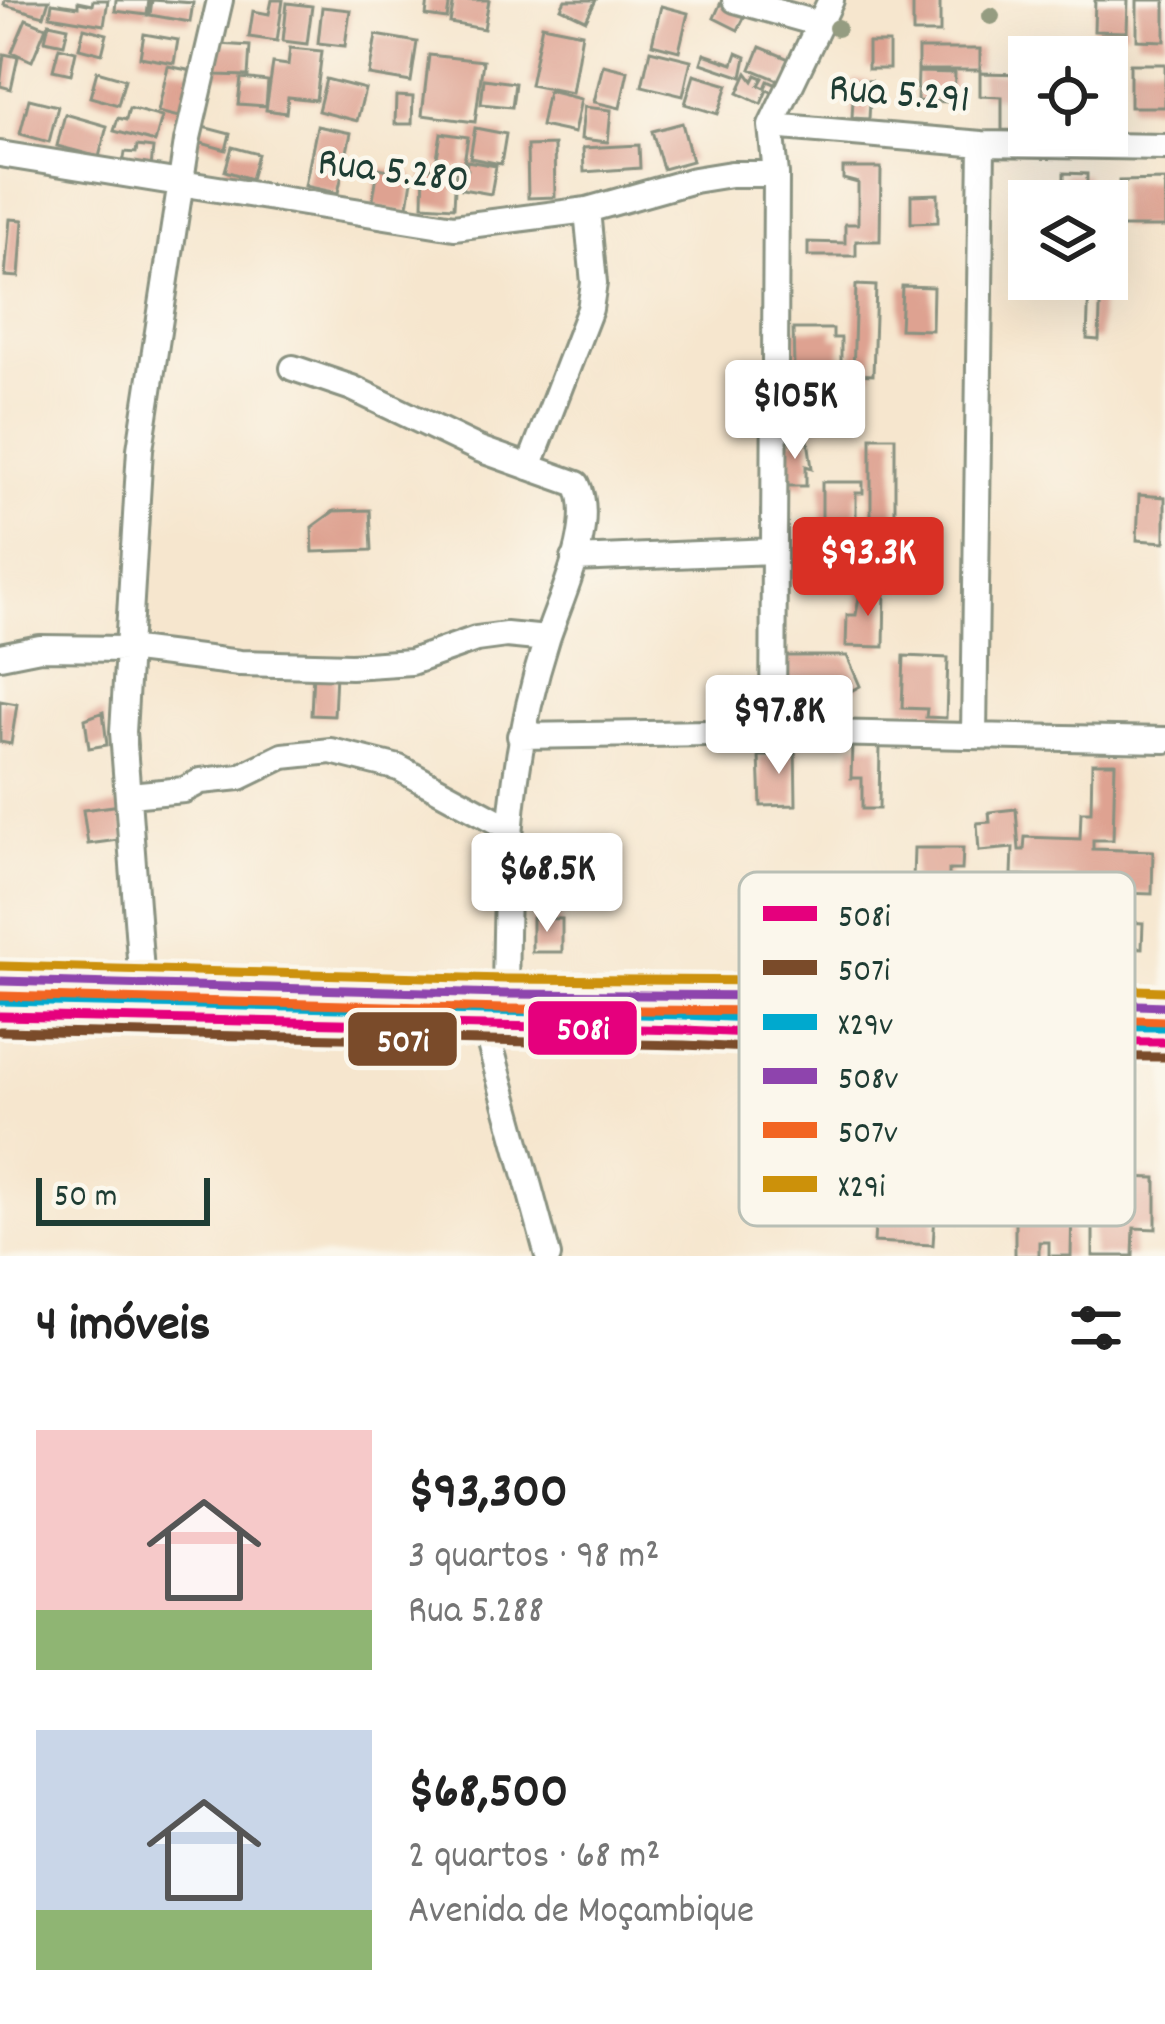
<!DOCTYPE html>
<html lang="pt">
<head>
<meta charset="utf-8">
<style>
  :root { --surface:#fff; --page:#f6f6f6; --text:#222; --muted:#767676; --accent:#d93025 }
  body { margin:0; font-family:Dekko,sans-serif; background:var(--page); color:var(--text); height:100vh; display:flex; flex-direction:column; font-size:45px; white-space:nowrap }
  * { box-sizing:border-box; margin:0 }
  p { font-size:39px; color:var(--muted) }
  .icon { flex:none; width:66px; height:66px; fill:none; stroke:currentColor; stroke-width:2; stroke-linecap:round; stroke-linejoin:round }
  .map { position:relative; height:1256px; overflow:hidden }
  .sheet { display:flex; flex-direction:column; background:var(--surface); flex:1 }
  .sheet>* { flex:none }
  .controls { position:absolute; left:1008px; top:36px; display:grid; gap:24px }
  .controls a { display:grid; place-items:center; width:120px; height:120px; border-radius:0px; background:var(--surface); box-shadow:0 12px 48px #0002; font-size:60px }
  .scale { position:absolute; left:36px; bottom:30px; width:174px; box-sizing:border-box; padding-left:12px; border:6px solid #1f3d34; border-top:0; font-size:33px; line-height:42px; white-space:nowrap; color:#1f3d34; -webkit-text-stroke:9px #fbf7ec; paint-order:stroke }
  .price { position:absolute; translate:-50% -102px; padding:0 27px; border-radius:12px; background:#fff; color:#222; font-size:39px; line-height:78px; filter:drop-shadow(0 3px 6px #0008) }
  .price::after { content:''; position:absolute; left:50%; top:72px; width:36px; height:27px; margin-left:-18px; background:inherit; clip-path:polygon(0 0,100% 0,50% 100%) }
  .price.selected { background:var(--accent); color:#fff }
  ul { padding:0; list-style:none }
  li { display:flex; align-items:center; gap:36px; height:300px; padding:0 36px }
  li span { display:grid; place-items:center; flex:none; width:336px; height:240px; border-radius:0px; color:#555 }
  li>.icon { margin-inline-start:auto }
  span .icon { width:144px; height:144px; fill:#fffc; stroke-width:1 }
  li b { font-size:51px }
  h2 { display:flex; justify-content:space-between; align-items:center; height:144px; padding:0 36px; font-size:51px }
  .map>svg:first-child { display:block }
  .building { fill:#dea291 }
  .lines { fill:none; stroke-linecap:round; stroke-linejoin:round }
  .minor-casing { stroke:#8a9281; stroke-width:30 }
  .highway-casing { stroke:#8a9281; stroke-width:39 }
  .minor { stroke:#fff; stroke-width:24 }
  .highway { stroke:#eec569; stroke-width:33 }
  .bus-1-casing { stroke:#fbf7ec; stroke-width:18 }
  .bus-2-casing { stroke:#fbf7ec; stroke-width:18 }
  .bus-3-casing { stroke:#fbf7ec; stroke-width:18 }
  .bus-4-casing { stroke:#fbf7ec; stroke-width:18 }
  .bus-5-casing { stroke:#fbf7ec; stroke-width:18 }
  .bus-6-casing { stroke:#fbf7ec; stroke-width:18 }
  .bus-1 { stroke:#e5007d; stroke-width:9 }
  .bus-2 { stroke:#7a4b2a; stroke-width:9 }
  .bus-3 { stroke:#00a9ce; stroke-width:9 }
  .bus-4 { stroke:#8e44ad; stroke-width:9 }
  .bus-5 { stroke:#f26522; stroke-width:9 }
  .bus-6 { stroke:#cc910a; stroke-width:9 }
  .tree { fill:#959c81 }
  .labels { text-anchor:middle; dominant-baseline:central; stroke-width:9; stroke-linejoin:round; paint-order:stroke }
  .street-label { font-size:42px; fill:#1f3d34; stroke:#fbf7ec }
  .key { fill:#fbf7ec; stroke:#b9bfb5; stroke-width:3 }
  .key-label { font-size:33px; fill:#1f3d34 }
  .line-badge { stroke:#fbf7ec; stroke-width:4.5 }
  .badge-label { font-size:33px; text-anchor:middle; font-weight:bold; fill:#fff }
</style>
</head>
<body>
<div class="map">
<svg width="1165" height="1256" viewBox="0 0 1165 1256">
  <rect width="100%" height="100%" fill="#fbf7ec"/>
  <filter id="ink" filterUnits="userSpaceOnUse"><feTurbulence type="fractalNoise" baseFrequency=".00833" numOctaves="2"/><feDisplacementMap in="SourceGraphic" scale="24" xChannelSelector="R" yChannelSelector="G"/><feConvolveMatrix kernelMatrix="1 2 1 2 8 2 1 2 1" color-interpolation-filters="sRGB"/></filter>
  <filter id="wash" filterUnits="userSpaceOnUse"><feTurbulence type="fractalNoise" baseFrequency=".004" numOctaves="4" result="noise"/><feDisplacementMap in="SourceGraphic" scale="48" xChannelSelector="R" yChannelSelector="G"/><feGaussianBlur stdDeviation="2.7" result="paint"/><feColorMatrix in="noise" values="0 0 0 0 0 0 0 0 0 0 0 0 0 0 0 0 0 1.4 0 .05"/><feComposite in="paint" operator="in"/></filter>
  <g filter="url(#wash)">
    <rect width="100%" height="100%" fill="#f6e6ce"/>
    <g id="blocks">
      <path class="building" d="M5 0H49L44 16 4 5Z
        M93 0H108L104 25 50 16 52 3 78 7V2L92 5Z
        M116 0H149L147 15 115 11Z
        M152 0 193 3 190 22 150 15Z
        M272 0H283L277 41 249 37 253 11 269 14Z
        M428 0H450L447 19 426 16Z
        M454 0H489L484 29 450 23Z
        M565 0H596L586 20 561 8Z
        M722 0 748 10 738 30 714 18Z
        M913 0H940V33H913Z
        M1095 0H1128L1127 32 1094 31Z
        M1137 0H1165V41L1137 40Z
        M287 3 312 6 307 44 283 41Z
        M661 6 688 13 679 51 652 44Z
        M322 7 350 10 345 46 318 43Z
        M26 19 46 27 32 61 12 52Z
        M49 23 68 27 64 44 45 40Z
        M542 25 582 33 572 93 530 85Z
        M84 28 107 34 102 54 79 48Z
        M144 34 178 40 174 63 140 57Z
        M376 35 417 42 411 82 369 75Z
        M868 43H889V69H868Z
        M218 44 250 46 248 76 216 75Z
        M59 47 76 51 71 74 53 70Z
        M760 47 794 61 785 83 751 69Z
        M290 48 322 51 316 100 288 97 286 113 266 110 273 63 288 65Z
        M918 49H980V70H918Z
        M650 50 691 60 683 96 642 86Z
        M737 53 746 57 742 77 701 63 704 54 733 64Z
        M4 54 18 57 11 89 0 86Z
        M429 55 483 61 475 122 422 115Z
        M1130 64H1165V107H1130Z
        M603 65 628 71 620 108 594 102Z
        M168 66 197 72 187 119 158 112Z
        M97 71 125 79 118 105 90 97Z
        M918 72 955 73 954 102 917 101Z
        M747 73 753 81 756 75 763 78 759 85 765 88 768 81 782 87 778 95 767 90 761 104 738 93Z
        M980 73 1026 74V131L1002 130V97L980 96Z
        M694 75 728 85 718 114 685 104Z
        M241 78 268 81 266 106 238 104Z
        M326 79 365 89 357 121 318 111Z
        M484 79 515 83 512 107 481 104Z
        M854 80 871 81 869 119 852 118Z
        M548 91 581 99 574 133 541 126Z
        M396 96 413 97 412 124H395Z
        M29 99 58 106 49 142 20 134Z
        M584 107 611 110 608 142 581 139Z
        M129 108 162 117 155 142 114 131 118 118 126 120Z
        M65 114 107 126 99 157 57 146Z
        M682 123 692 161 663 169 652 131Z
        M199 126 230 134 226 150 194 141Z
        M317 126 351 133 338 193 305 186Z
        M475 128 506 134 501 164 470 158Z
        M441 133 468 137 463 169 436 164Z
        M554 145 555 197 528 198 527 146Z
        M639 145 640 168 584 172 583 148Z
        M137 146 153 148 151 168 123 165 125 152 136 153Z
        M232 147 258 154 251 179 225 171Z
        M467 161 496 166 491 194 462 189 466 170H469L466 169Z
        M378 168 413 174 407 212 372 206Z
        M424 168 456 169 454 207 423 205Z
        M843 168H881L880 241H856V256H808V242L845 243V224H858V183L843 179Z
        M1064 173 1087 174V201H1075V186H1064Z
        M1165 180V227H1120L1119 181Z
        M938 194V222L911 223V195Z
        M10 219 23 220 19 277 5 276Z
        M1078 279H1101L1099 340 1087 339 1089 285H1078Z
        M856 285 876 286 873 375 853 374Z
        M902 286 933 287 932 330 900 329Z
        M793 329H833V338H841V367H794Z
        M800 382 840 384 839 405H821L820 422 798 421Z
        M871 437H895V538L871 537Z
        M782 439 808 440 812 468 806 466V486H782Z
        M822 482H863V493H856V542H822Z
        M1139 495 1165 497V542L1137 540Z
        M370 510 372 550 313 552 312 527 334 511Z
        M792 547H834V584H792Z
        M861 586H885L884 647 846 646 847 615H856Z
        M781 656H847L860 686 847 693H828V702L781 707Z
        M904 656 948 658 946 718 926 717 927 709 902 708Z
        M313 672 336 673 334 716 311 715Z
        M0 701 17 704 11 744 0 742Z
        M103 712 107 745 89 748 85 719Z
        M778 743H795L796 805 761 806 759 756H778Z
        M852 744 880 745 879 809H862V778H851Z
        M1092 763H1115L1113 840H1093V849L1153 851 1152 894 1093 892 1092 917H1075V877L1012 875 1013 848 979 851 977 823 990 822 989 812 1016 809 1019 850H1024L1025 837 1080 839 1081 812H1091Z
        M121 805 126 839 88 844 83 810Z
        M914 848H963L962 870H949V887H939L937 881H913Z
        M532 918 562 919V952H532Z
        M1103 921 1143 923 1142 948 1102 946Z
        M1080 1168H1101L1100 1209 1124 1210V1177L1156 1178V1229L1134 1228 1133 1256H1093V1213H1080Z
        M1015 1198H1038L1037 1207 1047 1208V1200L1072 1201 1071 1256H1049V1242H1039V1256H1015Z
        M876 1211 935 1214 933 1245 874 1242Z"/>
    </g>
  </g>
  <g filter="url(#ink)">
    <use href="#blocks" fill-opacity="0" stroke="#8a9281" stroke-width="3"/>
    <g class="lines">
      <g class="minor-casing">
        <path id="minor" d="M735 0 820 24
          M771 126 776 174 773 732
          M771 126 982 144 1165 147
          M771 126 831 0
          M0 154 454 227 587 210 694 180 731 174H776
          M293 368 352 388 479 449 577 484C597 524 561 597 547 639
          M529 467 590 309 594 283 587 210
          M574 559 773 551
          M0 656 40 648 127 649 240 663 351 666 411 662 476 639 506 635 547 639C507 763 507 866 505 994
          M974 735 982 144
          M520 736 773 732 1165 740
          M129 795 184 790 201 781 240 777 283 756 331 751 399 768 508 827
          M142 985 123 732 140 449 187 142 220 0
          M485 1026 548 1256"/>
      </g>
      <g class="highway-casing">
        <path id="highway" d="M0 981 505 994 921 997 1165 1006
          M0 1016 685 1030 919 1041 1165 1042"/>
      </g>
      <use href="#minor" class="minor"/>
      <use href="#highway" class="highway"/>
      <g class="bus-1-casing">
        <path id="bus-1" d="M0 1016 685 1030 919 1041 1165 1042"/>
      </g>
      <g class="bus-2-casing">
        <path id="bus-2" d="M0 1031 684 1045 919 1056 1165 1057"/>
      </g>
      <g class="bus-3-casing">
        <path id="bus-3" d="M0 1001 685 1015 919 1026 1165 1027"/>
      </g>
      <g class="bus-4-casing">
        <path id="bus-4" d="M0 981 505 994 921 997 1165 1006"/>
      </g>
      <g class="bus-5-casing">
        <path id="bus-5" d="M0 996 505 1009 921 1012 1164 1021"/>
      </g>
      <g class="bus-6-casing">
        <path id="bus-6" d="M0 966 505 979 921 982 1165 991"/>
      </g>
      <use href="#bus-1" class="bus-1"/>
      <use href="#bus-2" class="bus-2"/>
      <use href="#bus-3" class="bus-3"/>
      <use href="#bus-4" class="bus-4"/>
      <use href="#bus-5" class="bus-5"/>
      <use href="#bus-6" class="bus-6"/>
    </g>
    <g class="tree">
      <circle cx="991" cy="16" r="9"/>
      <circle cx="837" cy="28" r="9"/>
    </g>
  </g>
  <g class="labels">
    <g class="street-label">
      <text transform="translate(899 97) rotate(5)">Rua 5.291</text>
      <text transform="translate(393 174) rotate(7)">Rua 5.280</text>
    </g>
  </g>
  <rect x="739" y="872" width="396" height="354" rx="18" class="key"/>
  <rect x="763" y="906" width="54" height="15" fill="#e5007d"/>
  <rect x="763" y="960" width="54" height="15" fill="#7a4b2a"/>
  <rect x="763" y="1014" width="54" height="16" fill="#00a9ce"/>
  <rect x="763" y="1068" width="54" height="16" fill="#8e44ad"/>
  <rect x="763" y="1122" width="54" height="16" fill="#f26522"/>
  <rect x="763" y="1176" width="54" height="16" fill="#cc910a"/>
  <g class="key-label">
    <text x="838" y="926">508i</text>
    <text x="838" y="980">507i</text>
    <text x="838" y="1034">X29v</text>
    <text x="838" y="1088">508v</text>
    <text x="838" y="1142">507v</text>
    <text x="838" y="1196">X29i</text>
  </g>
  <g class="line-badge">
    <rect x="526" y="999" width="113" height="58" rx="12" fill="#e5007d"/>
    <rect x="346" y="1010" width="113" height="58" rx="12" fill="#7a4b2a"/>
  </g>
  <g class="badge-label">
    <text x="583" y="1039">508i</text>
    <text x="403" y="1051">507i</text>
  </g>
</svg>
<div class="controls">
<a><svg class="icon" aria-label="locate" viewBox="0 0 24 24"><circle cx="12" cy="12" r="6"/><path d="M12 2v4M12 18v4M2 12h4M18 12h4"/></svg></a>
<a><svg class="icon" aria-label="layers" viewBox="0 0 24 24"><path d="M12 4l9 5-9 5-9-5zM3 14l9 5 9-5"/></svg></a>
</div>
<div class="scale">50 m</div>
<b class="price" style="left:795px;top:462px">$105K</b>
<b class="price selected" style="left:868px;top:619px">$93.3K</b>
<b class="price" style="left:779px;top:777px">$97.8K</b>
<b class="price" style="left:547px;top:935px">$68.5K</b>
</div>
<section class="sheet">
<h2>4 imóveis<svg class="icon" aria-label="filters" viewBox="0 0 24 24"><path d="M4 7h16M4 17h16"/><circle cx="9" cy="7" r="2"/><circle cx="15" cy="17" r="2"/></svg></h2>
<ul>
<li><span style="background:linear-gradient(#f6c9c9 75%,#8fb573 0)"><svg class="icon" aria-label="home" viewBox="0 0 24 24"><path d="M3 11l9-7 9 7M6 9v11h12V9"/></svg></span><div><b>$93,300</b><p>3 quartos · 98 m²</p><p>Rua 5.288</p></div></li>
<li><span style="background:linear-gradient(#c9d6e8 75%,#8fb573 0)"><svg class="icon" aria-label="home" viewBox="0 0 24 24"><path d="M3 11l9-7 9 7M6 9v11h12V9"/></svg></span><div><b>$68,500</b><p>2 quartos · 68 m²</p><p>Avenida de Moçambique</p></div></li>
</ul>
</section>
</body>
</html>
